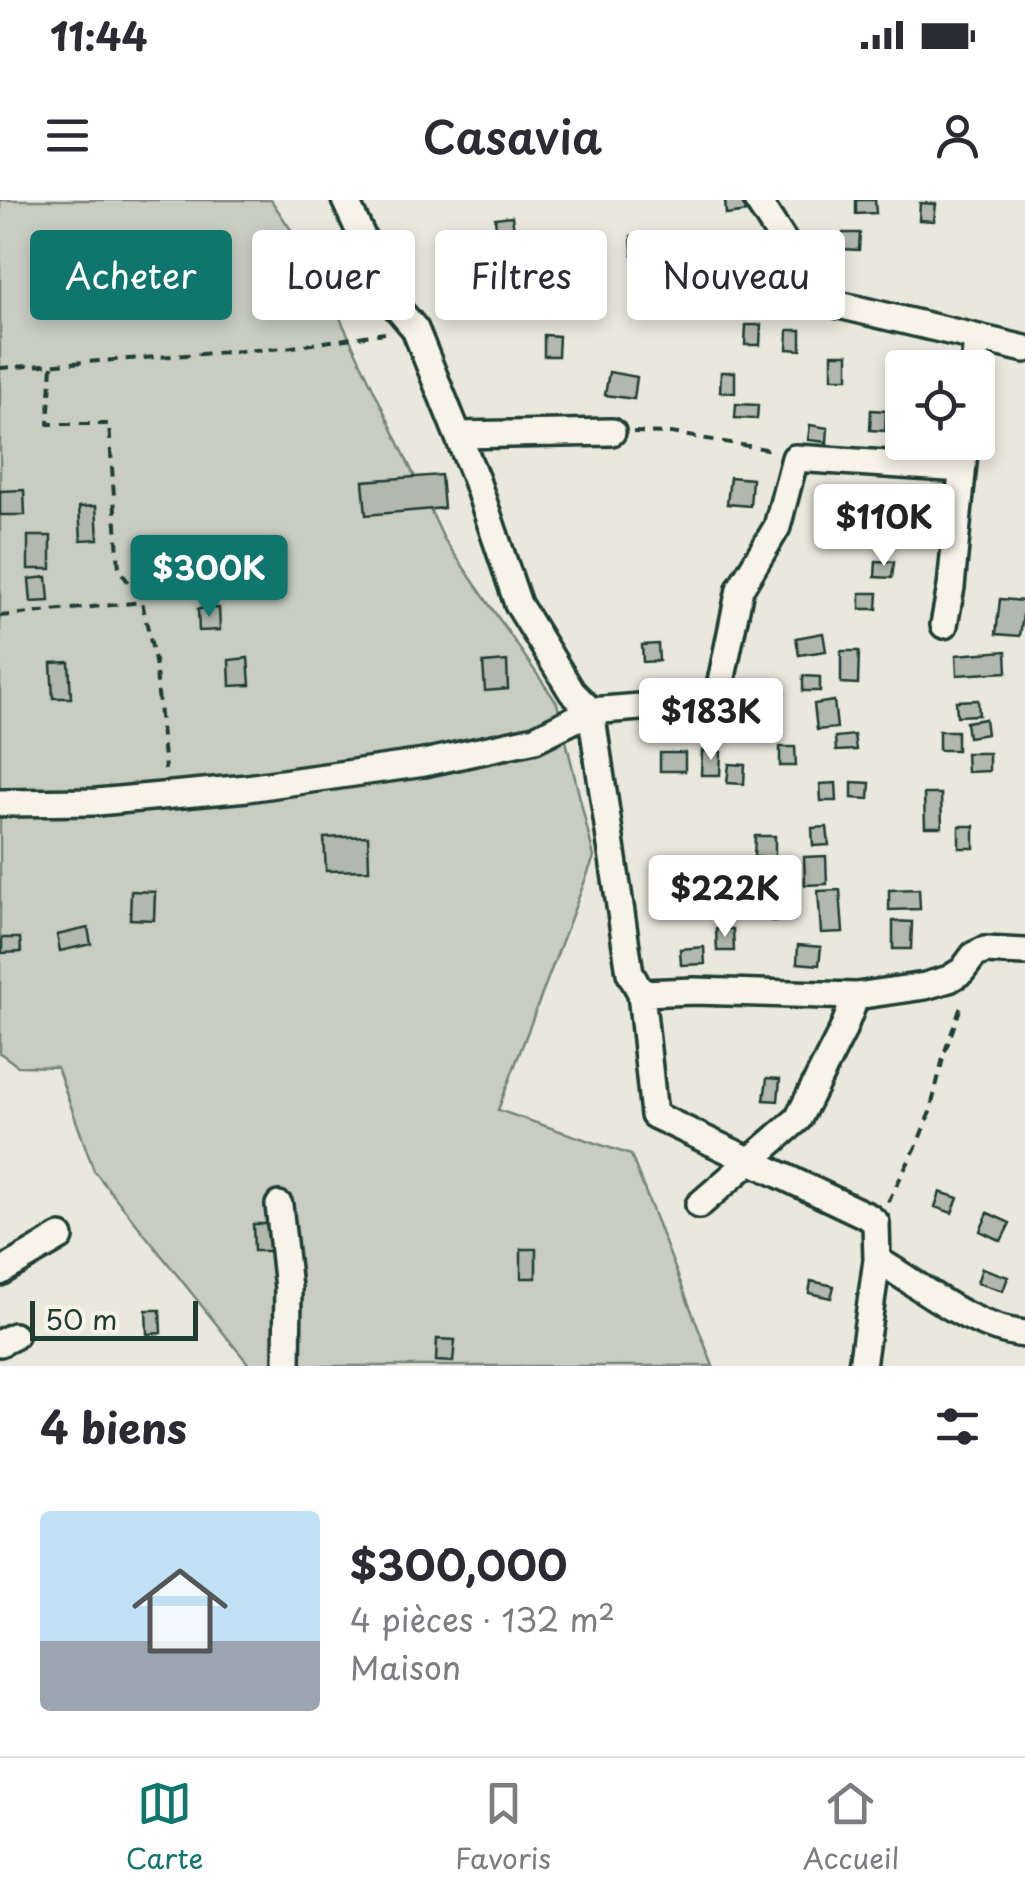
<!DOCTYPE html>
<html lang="fr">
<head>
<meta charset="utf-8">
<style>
  :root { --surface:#fff; --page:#f7f7f7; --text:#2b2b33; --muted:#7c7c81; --line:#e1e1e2; --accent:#0f766e }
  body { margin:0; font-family:"Playpen Sans",sans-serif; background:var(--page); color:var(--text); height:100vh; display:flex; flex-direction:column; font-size:38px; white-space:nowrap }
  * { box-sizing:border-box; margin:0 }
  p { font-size:32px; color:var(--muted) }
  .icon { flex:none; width:55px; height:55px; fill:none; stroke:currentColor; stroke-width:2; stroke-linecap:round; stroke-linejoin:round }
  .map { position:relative; height:1166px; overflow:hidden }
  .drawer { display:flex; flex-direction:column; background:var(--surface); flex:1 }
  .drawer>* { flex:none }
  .guide { position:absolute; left:30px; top:30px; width:965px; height:90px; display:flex; gap:20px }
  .tools { position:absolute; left:885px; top:150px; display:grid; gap:20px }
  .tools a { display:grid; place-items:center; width:110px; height:110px; border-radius:10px; background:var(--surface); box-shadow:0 5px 15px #0003; font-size:50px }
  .scale { position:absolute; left:30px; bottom:25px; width:168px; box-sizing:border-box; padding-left:10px; border:5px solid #1f3d34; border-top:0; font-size:28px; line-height:35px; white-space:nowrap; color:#1f3d34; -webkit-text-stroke:8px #f7f3e8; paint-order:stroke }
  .price { position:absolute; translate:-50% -85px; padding:0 22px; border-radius:10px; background:#fff; color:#222; font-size:32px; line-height:65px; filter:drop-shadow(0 2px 5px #0008) }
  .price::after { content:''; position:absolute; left:50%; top:60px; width:30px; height:22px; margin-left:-15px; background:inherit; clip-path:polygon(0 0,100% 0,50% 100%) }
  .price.current { background:var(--accent); color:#fff }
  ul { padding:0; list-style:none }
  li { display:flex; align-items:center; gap:30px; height:250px; padding:0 40px }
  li+li { border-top:2px solid var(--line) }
  li span { display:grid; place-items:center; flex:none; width:280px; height:200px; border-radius:10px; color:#555 }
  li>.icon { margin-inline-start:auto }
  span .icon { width:120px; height:120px; fill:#fffc; stroke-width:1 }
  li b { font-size:42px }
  h2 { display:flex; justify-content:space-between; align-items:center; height:120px; padding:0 40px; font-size:42px }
  .pill { padding:0 35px; border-radius:10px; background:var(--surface); box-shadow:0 5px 15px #0003; font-size:35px; line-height:90px }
  .pill.current { background:var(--accent); color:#fff }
  .status { display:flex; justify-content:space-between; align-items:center; height:70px; padding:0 50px; background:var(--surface); direction:ltr }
  .status svg { height:28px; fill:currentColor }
  header { display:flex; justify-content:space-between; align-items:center; height:130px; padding:0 40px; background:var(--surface); font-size:45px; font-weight:600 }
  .tabs { display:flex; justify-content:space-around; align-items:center; height:140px; border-top:2px solid var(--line); background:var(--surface); font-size:28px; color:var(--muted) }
  .tabs a { display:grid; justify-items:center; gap:5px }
  .tabs .current { color:var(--accent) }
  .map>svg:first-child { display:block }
  .green { fill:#c8ccc1; stroke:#74847a; stroke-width:2.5 }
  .building { fill:#b2b8ae; stroke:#1f3d34; stroke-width:2.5 }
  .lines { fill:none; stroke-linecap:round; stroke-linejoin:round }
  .minor-casing { stroke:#1f3d34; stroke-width:32 }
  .path { stroke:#1f3d34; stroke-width:4; stroke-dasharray:10 8; stroke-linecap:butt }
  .minor { stroke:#f7f3e8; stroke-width:25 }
</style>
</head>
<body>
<div class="status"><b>11:44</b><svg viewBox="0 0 49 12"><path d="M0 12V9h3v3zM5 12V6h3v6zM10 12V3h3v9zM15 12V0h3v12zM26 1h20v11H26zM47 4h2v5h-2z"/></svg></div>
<header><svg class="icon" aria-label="menu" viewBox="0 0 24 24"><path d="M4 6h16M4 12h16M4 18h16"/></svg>Casavia<svg class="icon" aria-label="person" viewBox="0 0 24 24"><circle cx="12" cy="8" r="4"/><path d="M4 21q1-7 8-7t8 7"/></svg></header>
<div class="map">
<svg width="1025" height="1166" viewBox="0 0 1025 1166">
  <rect width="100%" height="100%" fill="#eae8dd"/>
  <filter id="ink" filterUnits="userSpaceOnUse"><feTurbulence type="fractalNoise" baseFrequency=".01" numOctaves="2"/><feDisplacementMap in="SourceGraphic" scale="20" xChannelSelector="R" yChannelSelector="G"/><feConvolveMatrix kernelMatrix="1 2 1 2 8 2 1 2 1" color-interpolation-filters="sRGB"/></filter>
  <g filter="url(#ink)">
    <path class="green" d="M0 0H271L316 67 444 339 557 503 594 657 498 910 631 955 713 1166H250L94 971 57 867 18 866 0 853Z"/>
    <path class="building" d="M725 0H747L748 12 726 15Z
      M856 0H875L876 13 856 14Z
      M920 3 936 4 934 21 919 20Z
      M512 16 516 44 498 46 495 18Z
      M843 33H860L859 50 842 49Z
      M658 34 659 62 633 64 631 36Z
      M769 64 770 79 748 80 747 65Z
      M746 125H761L760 145H745Z
      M788 130H801V150L787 149Z
      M544 135 559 136 558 156H544Z
      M832 154H848V178H832Z
      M609 172 637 177 634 199 605 195Z
      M721 172H735V193L720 192Z
      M736 204 758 205 757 219 735 218Z
      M871 210 886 211 885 231 870 230Z
      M810 225 828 228 827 242 808 240Z
      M441 275 444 308 366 315 363 281Z
      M730 277 752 279 750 306 727 304Z
      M24 290 25 315H0V291Z
      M96 306 98 339 81 340 79 307Z
      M28 336H51V369H28Z
      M876 361 894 362 892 378 875 377Z
      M47 377 49 401 31 402 29 379Z
      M860 393H878L877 409H860Z
      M1000 399 1025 401 1020 436 996 434Z
      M219 408 220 430 199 431 198 409Z
      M823 433 826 451 799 455 796 438Z
      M658 444 659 461 643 462 642 445Z
      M841 451H859L858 484 841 483Z
      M1006 451 1007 472 957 475 956 455Z
      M248 458 250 485 230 486 229 460Z
      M507 461 508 489 485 491 483 463Z
      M69 462 71 498H53L51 463Z
      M803 476 820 477V491H803Z
      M764 490 784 494 781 511 761 507Z
      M978 500 979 515 957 516 956 501Z
      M834 501 837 528 817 530 814 504Z
      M753 518 768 520 764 541 750 538Z
      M985 519 987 534 968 537 966 522Z
      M692 523 693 537 669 538 668 524Z
      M939 531H957V550H939Z
      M854 535 856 550 836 551 835 537Z
      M780 547H795L796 566H780Z
      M702 551 721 552 720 575H701Z
      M660 553H685V571H660Z
      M966 553H989V571L967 572Z
      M729 564 745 565 744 584 727 583Z
      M852 582 870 583 869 599 852 598Z
      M836 583 837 601H821L820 584Z
      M924 594H941L942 627H925Z
      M959 626H974V648H959Z
      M827 627 829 645 813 646 812 628Z
      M368 636 369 670 326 671 324 638Z
      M755 636H775V658L754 657Z
      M826 656 827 684 805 685 804 657Z
      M919 689 920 709 889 710V690Z
      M840 690 843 732 821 733 818 691Z
      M131 691 155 692 154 720 130 719Z
      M793 700 794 720 772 721 771 701Z
      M893 721 912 722 911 749H893Z
      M88 728 91 744 60 751 57 735Z
      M716 729H733L734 751H717Z
      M2 738H20L21 752 2 753Z
      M798 745 821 747 819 765 797 763Z
      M704 747 705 764 681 765 680 749Z
      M767 878 780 879 778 901 764 900Z
      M940 992 958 998 952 1013 935 1007Z
      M988 1013 1010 1023 1001 1041 980 1031Z
      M253 1024H270V1051H254Z
      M521 1049H536V1078H521Z
      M982 1068 1008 1077 1003 1091 977 1083Z
      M811 1081 834 1086 831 1098 809 1093Z
      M146 1110H160L161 1133 147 1134Z
      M437 1139 455 1140 453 1162 436 1161Z"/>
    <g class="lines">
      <g class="minor-casing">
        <path id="minor" d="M757 0 803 71 839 105 1025 149
          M974 168 977 139
          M458 235 612 232
          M962 269 795 258 777 327 740 389 721 482 713 501 591 511 630 773 641 793 654 915 869 1017 876 1023 877 1060C924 1087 968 1128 1025 1134
          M944 425 951 387 965 242
          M0 603 97 602 247 588 424 563 535 539 591 511 572 492 518 404 476 280 415 129 393 103 345 0
          M641 793 695 791 856 796 925 786 949 779 962 771 974 755 985 750 1025 752
          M279 1005 288 1088 287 1166
          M699 1005 798 919 842 832 856 796
          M0 1072 60 1037
          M0 1143 14 1136
          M862 1166 877 1060"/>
      </g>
      <path class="path" d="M52 166 48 224H109L119 369 142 402 155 461 165 570
        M0 168 285 148 385 133
        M633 232 671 233 772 250
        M0 416 142 402
        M888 1002 916 947 930 912 944 854 963 801"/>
      <use href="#minor" class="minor"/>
    </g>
  </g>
</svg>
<div class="tools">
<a><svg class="icon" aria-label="locate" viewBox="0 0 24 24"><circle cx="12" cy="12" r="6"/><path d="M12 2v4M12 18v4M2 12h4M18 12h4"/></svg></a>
</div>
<div class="scale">50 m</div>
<b class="price" style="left:884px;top:369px">$110K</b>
<b class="price current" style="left:209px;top:420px">$300K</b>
<b class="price" style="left:711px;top:563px">$183K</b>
<b class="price" style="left:725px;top:740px">$222K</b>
<div class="guide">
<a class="pill current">Acheter</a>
<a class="pill">Louer</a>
<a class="pill">Filtres</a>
<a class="pill">Nouveau</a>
</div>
</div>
<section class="drawer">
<h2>4 biens<svg class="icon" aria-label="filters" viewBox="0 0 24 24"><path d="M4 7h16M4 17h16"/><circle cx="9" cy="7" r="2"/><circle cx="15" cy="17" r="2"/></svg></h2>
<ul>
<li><span style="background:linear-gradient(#bfe0f5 65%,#9aa5b1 0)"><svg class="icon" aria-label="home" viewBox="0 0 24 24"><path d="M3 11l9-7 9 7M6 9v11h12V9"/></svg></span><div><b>$300,000</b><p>4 pièces · 132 m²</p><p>Maison</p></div></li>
</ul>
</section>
<nav class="tabs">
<a class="current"><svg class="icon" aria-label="map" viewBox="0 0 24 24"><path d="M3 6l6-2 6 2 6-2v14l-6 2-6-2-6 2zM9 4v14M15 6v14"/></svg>Carte</a>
<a><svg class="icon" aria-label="saved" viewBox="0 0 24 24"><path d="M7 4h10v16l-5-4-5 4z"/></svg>Favoris</a>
<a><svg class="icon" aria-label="home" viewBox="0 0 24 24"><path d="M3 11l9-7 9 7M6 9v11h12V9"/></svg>Accueil</a>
</nav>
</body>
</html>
